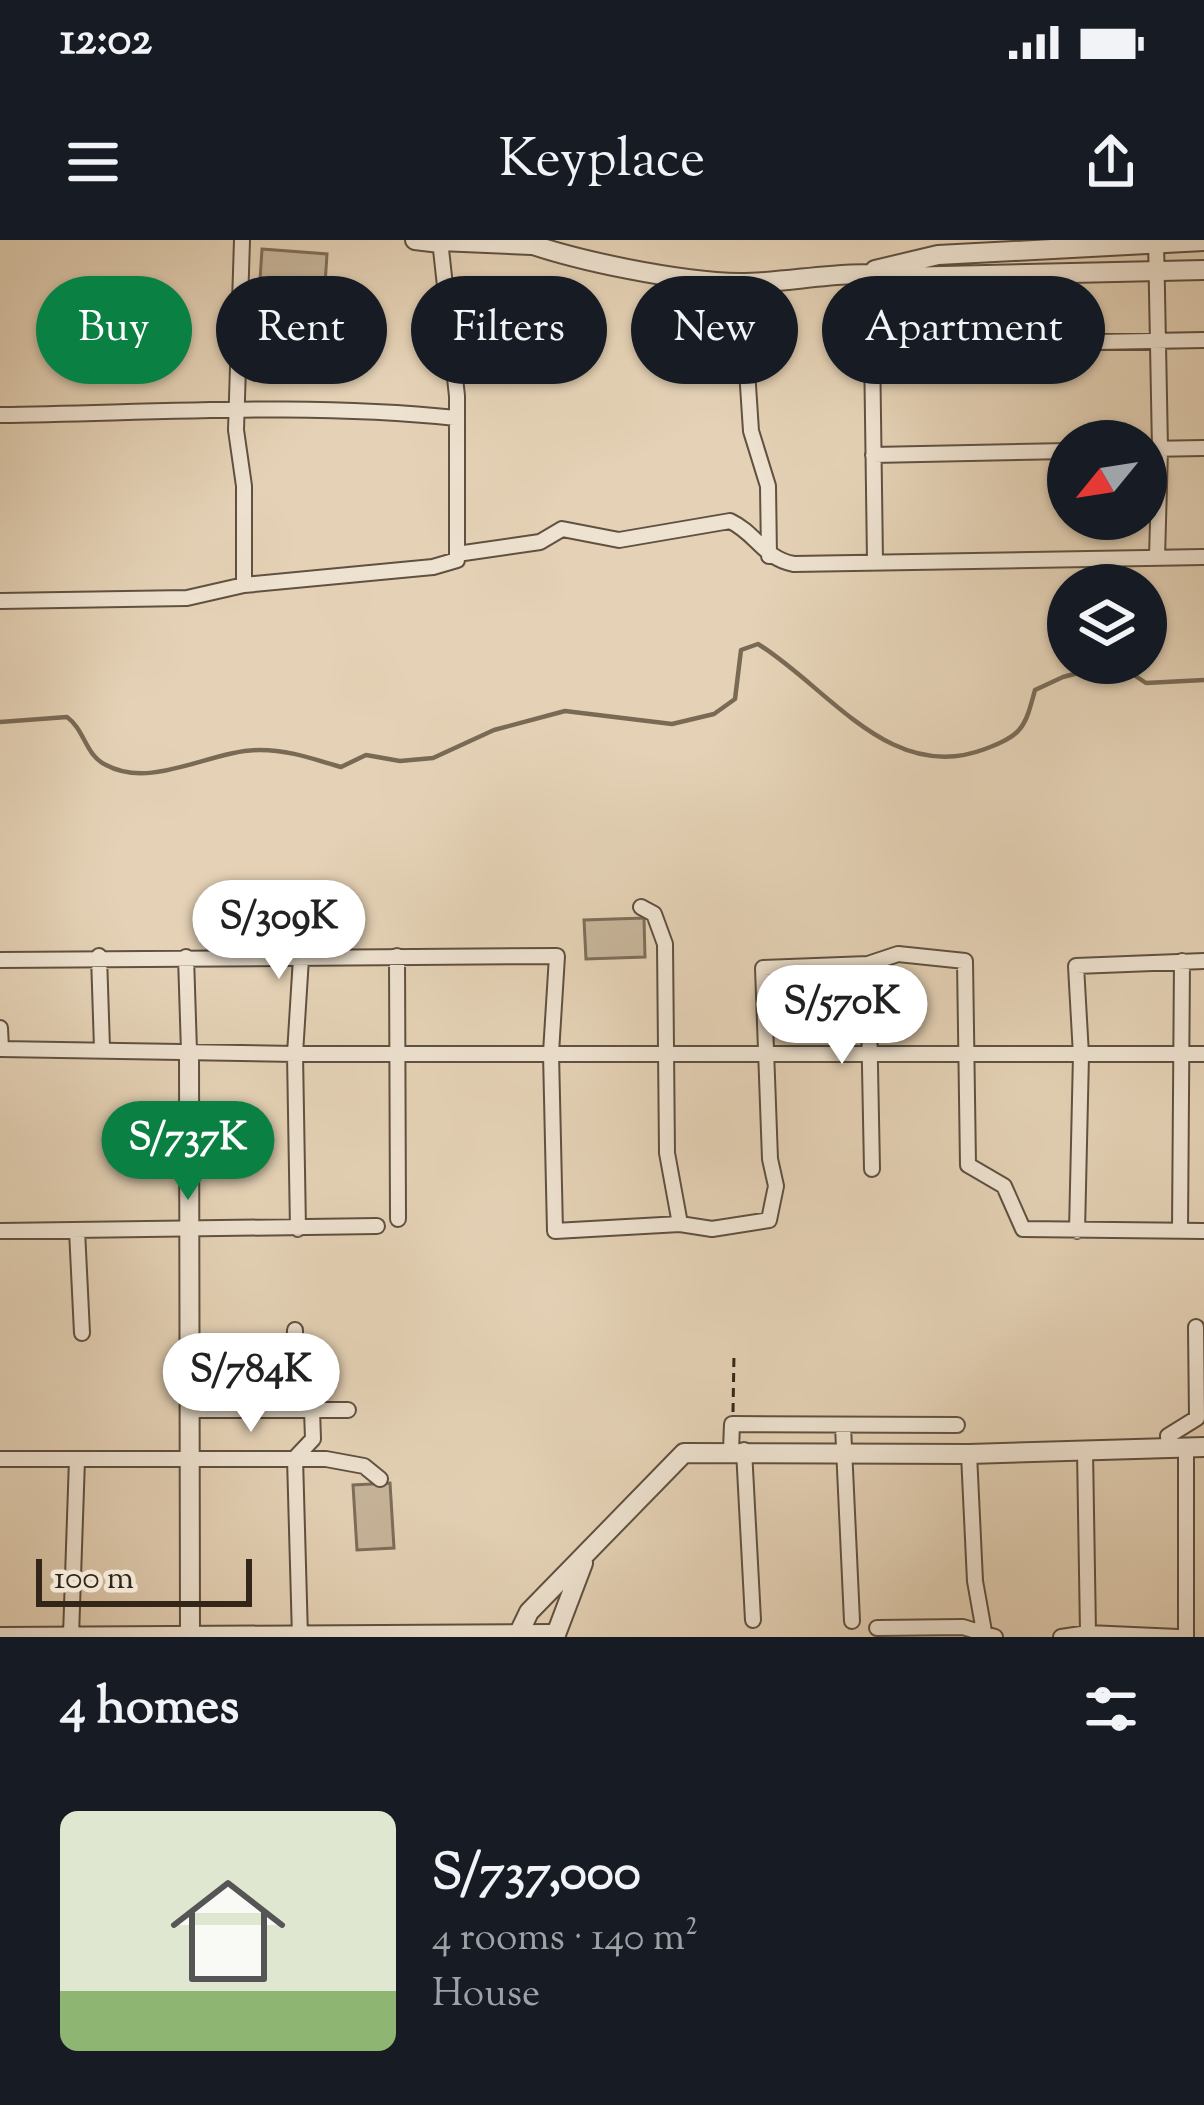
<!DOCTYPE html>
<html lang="en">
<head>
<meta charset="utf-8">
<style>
  :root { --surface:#171b24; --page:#242831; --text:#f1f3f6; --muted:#9ea1a6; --line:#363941; --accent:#0b8043 }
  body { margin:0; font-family:"Sorts Mill Goudy",serif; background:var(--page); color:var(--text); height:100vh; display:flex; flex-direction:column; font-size:45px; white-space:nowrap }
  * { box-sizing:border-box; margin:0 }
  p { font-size:39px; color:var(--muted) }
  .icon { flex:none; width:66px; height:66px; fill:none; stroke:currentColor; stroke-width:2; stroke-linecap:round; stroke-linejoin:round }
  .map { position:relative; height:1397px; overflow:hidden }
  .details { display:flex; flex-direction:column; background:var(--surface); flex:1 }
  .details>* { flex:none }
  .top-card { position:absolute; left:36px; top:36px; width:1134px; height:108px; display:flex; gap:24px }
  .needle { width:78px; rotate:240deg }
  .tools { position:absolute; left:1047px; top:180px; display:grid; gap:24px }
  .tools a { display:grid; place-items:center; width:120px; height:120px; border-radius:50%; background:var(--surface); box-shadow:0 3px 9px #0004; font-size:60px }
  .scale { position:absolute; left:36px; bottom:30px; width:216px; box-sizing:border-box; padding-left:12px; border:6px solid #332618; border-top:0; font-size:33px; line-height:42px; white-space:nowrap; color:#332618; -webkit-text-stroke:9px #eee2d0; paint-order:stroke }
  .price { position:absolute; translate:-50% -102px; padding:0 27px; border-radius:42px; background:#fff; color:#222; font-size:39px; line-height:78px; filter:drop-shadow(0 3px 6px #0008) }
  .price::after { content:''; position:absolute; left:50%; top:72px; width:36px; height:27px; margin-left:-18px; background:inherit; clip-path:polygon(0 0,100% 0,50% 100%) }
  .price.active { background:var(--accent); color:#fff }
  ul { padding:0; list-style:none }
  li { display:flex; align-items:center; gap:36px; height:300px; padding:0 60px }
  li+li { border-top:3px solid var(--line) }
  li span { display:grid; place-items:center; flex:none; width:336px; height:240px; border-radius:18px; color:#555 }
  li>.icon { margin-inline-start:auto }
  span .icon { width:144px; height:144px; fill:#fffc; stroke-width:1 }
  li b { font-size:51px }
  h2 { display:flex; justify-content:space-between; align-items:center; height:144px; padding:0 60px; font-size:51px }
  .pill { padding:0 42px; border-radius:54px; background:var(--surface); box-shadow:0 3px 9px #0004; font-size:42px; line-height:108px }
  .pill.active { background:var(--accent); color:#fff }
  .status { display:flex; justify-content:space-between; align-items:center; height:84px; padding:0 60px; background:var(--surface); direction:ltr }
  .status svg { height:33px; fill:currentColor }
  header { display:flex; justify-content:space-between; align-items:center; height:156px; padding:0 60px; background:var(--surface); font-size:54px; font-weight:600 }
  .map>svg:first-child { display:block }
  .green { fill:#c7b59b; stroke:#7d6e5a; stroke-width:3 }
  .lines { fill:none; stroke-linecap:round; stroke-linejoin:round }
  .stream { stroke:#796a56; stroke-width:4.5 }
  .minor-casing { stroke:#605140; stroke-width:18 }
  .tertiary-casing { stroke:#605140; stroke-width:22 }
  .path { stroke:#332618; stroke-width:3; stroke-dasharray:9 6; stroke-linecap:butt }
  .minor { stroke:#eee2d0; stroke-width:14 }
  .tertiary { stroke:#eee2d0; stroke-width:18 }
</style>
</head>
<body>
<div class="status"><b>12:02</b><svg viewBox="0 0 49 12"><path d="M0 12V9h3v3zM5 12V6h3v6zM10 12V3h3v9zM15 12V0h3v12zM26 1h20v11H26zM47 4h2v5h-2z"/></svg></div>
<header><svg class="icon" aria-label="menu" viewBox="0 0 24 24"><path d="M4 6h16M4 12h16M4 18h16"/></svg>Keyplace<svg class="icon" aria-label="share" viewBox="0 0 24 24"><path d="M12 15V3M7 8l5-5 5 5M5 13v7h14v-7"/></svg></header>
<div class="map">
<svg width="1204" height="1397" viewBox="0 0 1204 1397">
  <rect width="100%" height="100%" fill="#e5d2b6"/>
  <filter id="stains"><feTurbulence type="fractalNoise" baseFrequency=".00167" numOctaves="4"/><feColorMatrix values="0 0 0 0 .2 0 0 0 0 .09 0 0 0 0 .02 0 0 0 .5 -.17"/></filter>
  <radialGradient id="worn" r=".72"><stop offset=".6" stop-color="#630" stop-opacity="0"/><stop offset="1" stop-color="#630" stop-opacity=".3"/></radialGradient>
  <path class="green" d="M262 9 327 14 324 60 259 55Z
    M644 678 645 717 586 719 584 680Z
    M390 1243 394 1308 357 1310 353 1245Z"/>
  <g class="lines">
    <path class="stream" d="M0 482 67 477C85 490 85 515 106 525 152 550 211 510 260 510 289 510 313 519 341 527L366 515 400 521 433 518 494 490 565 471 672 484 714 474 735 459 741 410 758 404C829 448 891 545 985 509 1023 495 1025 487 1035 450L1063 437 1116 423 1146 443 1204 440"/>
    <g class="minor-casing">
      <path id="minor" d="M242 0 236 190 244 246V345
        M1156 0 1160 209 1157 318
        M440 3 531 7
        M871 32 875 321
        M744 85 751 191 768 246 769 316
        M875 106 1204 100
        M0 175C151 173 305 162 456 178
        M1146 209 1204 208
        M873 215 1068 211
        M457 314 540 302 562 289 619 300 730 281C756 293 764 319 794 324L1204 317
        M0 361 187 358 244 345 433 327 457 320V156L440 0
        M641 667 654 674 665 704 667 913 680 984
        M99 716 102 808
        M397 716 398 979
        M186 717 189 811
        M0 720 557 716 551 813 555 991 680 984 712 989 769 980 776 946 770 919 763 728 868 724 898 714 965 721 968 925 1004 946 1023 989 1204 991
        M868 724 872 929
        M0 788 1 809
        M0 809 295 814H1204
        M298 989 295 814 301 718
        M77 990 82 1093
        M1180 990 1182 721
        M0 991 377 986
        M1077 991 1081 815 1076 726 1204 721
        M190 1170H348
        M293 1170 295 1090
        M843 1186 852 1381
        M1169 1208 1168 1196 1197 1178 1196 1087
        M731 1210 732 1184 957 1185
        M744 1210 753 1380
        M1085 1211 1088 1393
        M969 1214 975 1341 985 1397
        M0 1219H326L364 1226 380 1239
        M877 1388 963 1387 995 1397
        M0 1395 555 1392
        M71 1396 77 1219
        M300 1397 295 1218 313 1199 312 1170
        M1061 1397 1088 1393 1178 1397
        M1186 1397V1208"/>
    </g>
    <g class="tertiary-casing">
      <path id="tertiary" d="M415 0 440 3
        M519 0C575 21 680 42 740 43 794 43 846 28 900 37L1204 30
        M875 30 938 15 1204 1
        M189 811 190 1397
        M517 1397 529 1372 684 1213 969 1214 1204 1207
        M555 1397 583 1323"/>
    </g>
    <path class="path" d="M733 1172 734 1114"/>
    <use href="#minor" class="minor"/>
    <use href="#tertiary" class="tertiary"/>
  </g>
  <rect width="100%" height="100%" filter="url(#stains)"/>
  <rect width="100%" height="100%" fill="url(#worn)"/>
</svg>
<div class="tools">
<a><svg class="needle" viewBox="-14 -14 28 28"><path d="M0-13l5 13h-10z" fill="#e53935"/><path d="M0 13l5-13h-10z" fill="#9ea1a6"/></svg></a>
<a><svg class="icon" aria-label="layers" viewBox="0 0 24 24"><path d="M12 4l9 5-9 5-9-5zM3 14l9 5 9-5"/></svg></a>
</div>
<div class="scale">100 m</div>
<b class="price" style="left:279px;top:742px">S/309K</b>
<b class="price" style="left:842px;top:827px">S/570K</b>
<b class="price active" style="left:188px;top:963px">S/737K</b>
<b class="price" style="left:251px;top:1195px">S/784K</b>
<div class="top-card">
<a class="pill active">Buy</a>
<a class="pill">Rent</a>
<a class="pill">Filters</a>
<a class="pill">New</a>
<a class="pill">Apartment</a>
</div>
</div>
<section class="details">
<h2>4 homes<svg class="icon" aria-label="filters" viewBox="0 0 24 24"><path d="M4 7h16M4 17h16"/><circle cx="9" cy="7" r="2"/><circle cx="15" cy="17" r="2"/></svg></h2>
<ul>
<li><span style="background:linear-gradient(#dfe7d0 75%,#8fb573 0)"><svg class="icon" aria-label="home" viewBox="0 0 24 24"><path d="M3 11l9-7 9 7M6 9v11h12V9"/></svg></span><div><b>S/737,000</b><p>4 rooms · 140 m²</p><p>House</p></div></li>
</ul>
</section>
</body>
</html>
